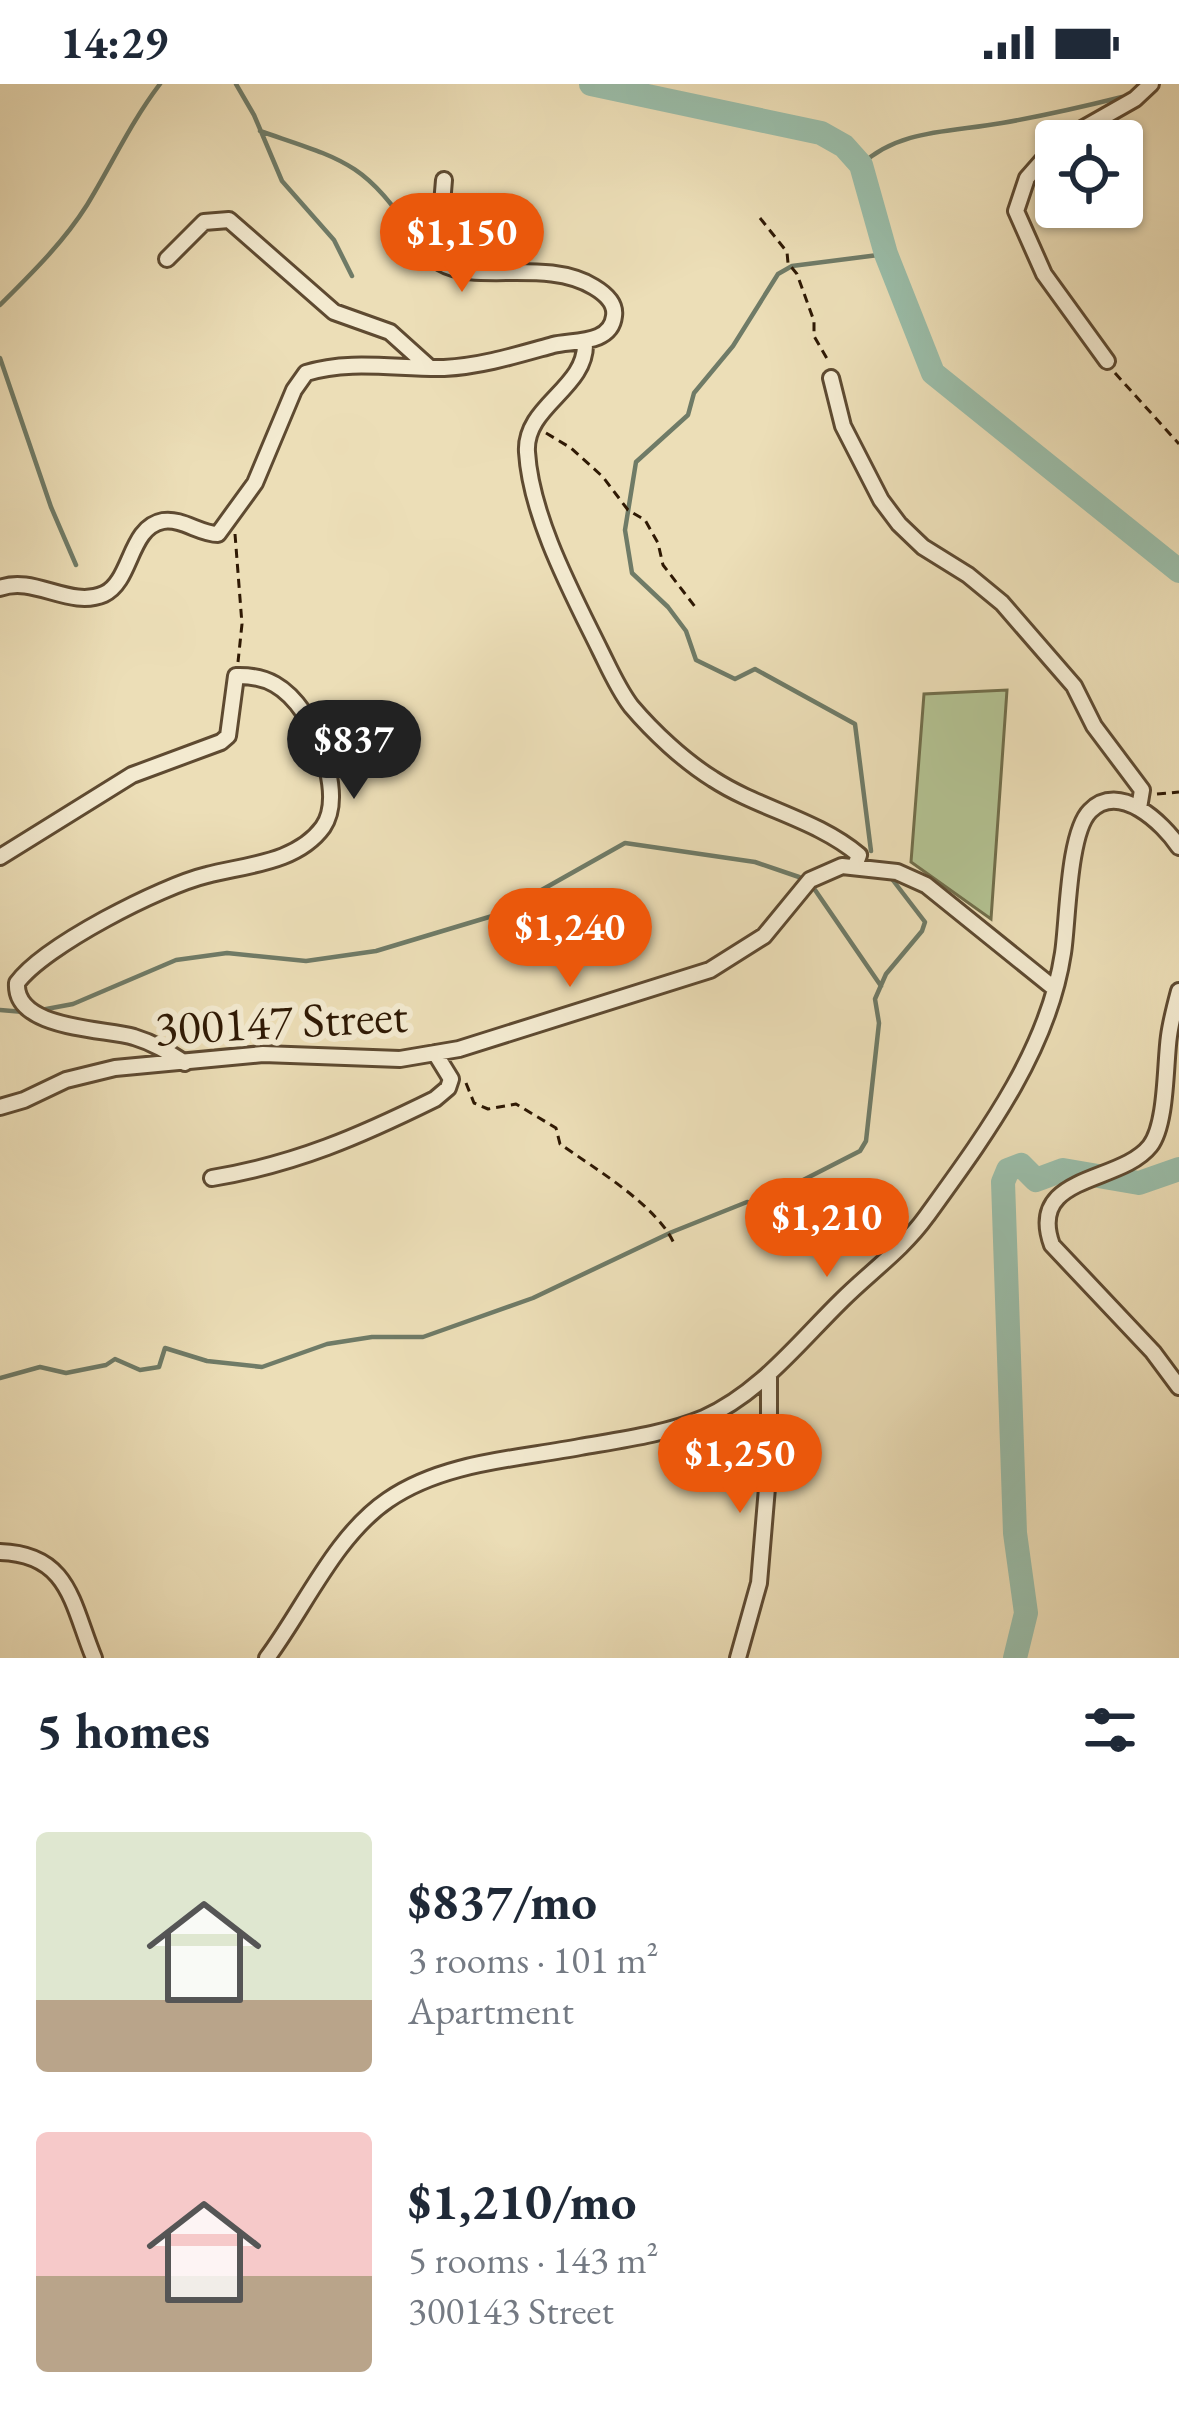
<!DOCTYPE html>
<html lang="en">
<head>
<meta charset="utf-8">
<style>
  :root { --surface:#fff; --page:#f2f2f3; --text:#1f2937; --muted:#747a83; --accent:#ea580c }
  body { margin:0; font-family:"EB Garamond",serif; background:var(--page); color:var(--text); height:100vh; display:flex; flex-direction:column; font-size:45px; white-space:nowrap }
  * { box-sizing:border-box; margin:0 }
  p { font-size:39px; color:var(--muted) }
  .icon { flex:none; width:66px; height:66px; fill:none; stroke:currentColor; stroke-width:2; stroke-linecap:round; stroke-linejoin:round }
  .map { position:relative; height:1574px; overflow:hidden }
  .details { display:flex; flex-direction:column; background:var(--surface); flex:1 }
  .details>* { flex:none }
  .tools { position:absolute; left:1035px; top:36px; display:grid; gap:24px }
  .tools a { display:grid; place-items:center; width:108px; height:108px; border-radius:12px; background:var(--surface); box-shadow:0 3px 9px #0004; font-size:60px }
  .price { position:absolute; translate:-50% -102px; padding:0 27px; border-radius:42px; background:var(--accent); color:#fff; font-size:39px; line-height:78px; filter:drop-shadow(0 3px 6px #0008) }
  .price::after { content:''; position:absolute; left:50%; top:72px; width:36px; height:27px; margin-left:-18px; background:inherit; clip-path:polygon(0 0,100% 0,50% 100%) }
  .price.on { background:#222; color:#fff }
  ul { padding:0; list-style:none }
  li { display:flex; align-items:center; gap:36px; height:300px; padding:0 36px }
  li span { display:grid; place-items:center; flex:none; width:336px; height:240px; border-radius:12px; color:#555 }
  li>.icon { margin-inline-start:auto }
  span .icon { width:144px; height:144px; fill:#fffc; stroke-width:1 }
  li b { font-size:51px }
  h2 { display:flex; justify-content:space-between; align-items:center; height:144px; padding:0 36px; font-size:51px }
  .status { display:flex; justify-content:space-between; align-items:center; height:84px; padding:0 60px; background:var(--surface); direction:ltr }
  .status svg { height:33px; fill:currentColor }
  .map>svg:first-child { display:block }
  .green { fill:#b3c292; stroke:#716e4b; stroke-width:3 }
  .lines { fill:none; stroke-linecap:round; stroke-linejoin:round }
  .stream { stroke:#6f7b67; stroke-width:4.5 }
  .river { stroke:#9abda9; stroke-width:24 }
  .minor-casing { stroke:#5e4a31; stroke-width:20 }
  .path { stroke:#2f1904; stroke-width:3; stroke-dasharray:9 6; stroke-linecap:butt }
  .minor { stroke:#f3ead0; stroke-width:14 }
  .labels { text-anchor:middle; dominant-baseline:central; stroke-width:12; stroke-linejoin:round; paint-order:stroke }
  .street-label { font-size:48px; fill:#2f1904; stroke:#f3ead0 }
</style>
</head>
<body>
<div class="status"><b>14:29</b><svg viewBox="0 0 49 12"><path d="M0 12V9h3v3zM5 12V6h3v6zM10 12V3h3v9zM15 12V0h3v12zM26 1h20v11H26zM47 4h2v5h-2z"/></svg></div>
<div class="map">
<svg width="1179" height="1574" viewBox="0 0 1179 1574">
  <rect width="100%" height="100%" fill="#ecdeb7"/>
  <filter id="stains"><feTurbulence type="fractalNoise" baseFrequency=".00167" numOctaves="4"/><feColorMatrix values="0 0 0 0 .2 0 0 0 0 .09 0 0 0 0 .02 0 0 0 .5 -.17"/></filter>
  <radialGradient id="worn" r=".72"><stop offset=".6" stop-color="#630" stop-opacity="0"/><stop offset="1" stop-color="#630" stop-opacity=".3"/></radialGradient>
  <path class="green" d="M1007 606 991 835 911 778 924 610Z"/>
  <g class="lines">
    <path class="stream" d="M236 0 254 31 282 97 334 156 352 192
      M260 47C338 74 366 77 412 150
      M861 81C899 45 953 48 1002 39 1042 32 1082 23 1122 13
      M0 221C31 190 63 159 87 121 112 80 131 38 160 0
      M0 274 51 423 76 481
      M871 767 855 640 755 585 735 595 696 576 686 547 668 523 632 489 625 446 636 378 688 331 694 309 733 262 778 190 792 182 886 170
      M813 803 881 902
      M0 926 24 928
      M41 926 73 920 176 876 227 869 306 877 376 867 499 830 625 759 755 778 799 793
      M0 1294 40 1283 66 1289 106 1281 115 1275 140 1286 159 1283 165 1264 207 1277 262 1283 327 1260 372 1253H423L533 1214 672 1148 747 1118 756 1120 860 1067 866 1057 879 939 875 915 886 890 922 847 925 838 892 795"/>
    <path class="river" d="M591 0 821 49 844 62 861 81 886 170 933 289 1179 487
      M1015 1574 1026 1529 1015 1449 1003 1098 1008 1086 1021 1081 1036 1096 1063 1086 1139 1099 1179 1085"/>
    <g class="minor-casing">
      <path id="minor" d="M1061 57 1135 15 1151 0
        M1056 61 1027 94 1016 127 1044 190 1107 277
        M167 175 204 138 229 136 334 228 390 248 430 284
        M585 259C587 304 524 322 527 368 531 433 572 509 600 566 609 584 618 605 631 622 653 648 684 677 713 695 759 725 816 735 859 771L855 782
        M831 294 843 342 881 416 899 440 923 463 968 491 1002 519 1074 602 1094 642 1142 706 1139 724
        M0 504C34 491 70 525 104 510 132 497 129 443 163 437 182 434 200 450 218 450L255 399 294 306 306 289C350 275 398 285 444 284 482 282 517 271 553 261 572 256 611 261 614 232 616 219 604 209 594 203 547 174 476 200 441 179L438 168 444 96
        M0 773 132 691 221 658 228 652 236 592C267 591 286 603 304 629 321 655 343 714 323 743 297 779 245 781 207 791 161 802 44 862 17 899 14 945 101 944 134 953 154 959 168 968 185 979
        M1179 907C1175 922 1171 937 1169 952 1165 980 1167 1040 1150 1062 1120 1100 1026 1090 1052 1161L1153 1268 1179 1303
        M0 1023 24 1016 66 996 115 984 263 970 400 975 459 965 710 886 764 852 810 796 842 782 897 788 926 801 1055 905
        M212 1094C296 1080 360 1052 435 1015L448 1004 451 995 435 969
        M0 1468C70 1470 72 1521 94 1574
        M267 1574C305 1523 335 1452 388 1416 443 1378 517 1375 580 1363 620 1356 666 1350 704 1334 760 1309 799 1258 842 1216 869 1189 903 1165 926 1133 983 1054 1048 968 1063 869 1068 837 1068 749 1090 727 1119 697 1163 739 1179 763
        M738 1574 759 1499 769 1380V1291"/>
    </g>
    <path class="path" d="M760 134 787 168 788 179 797 190 814 237V252L829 278
      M1115 289 1179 360
      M546 349 571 364 603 393 628 426 645 436 658 459 663 481 696 524
      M235 450 242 540 238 578
      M1157 710 1179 708
      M466 999 474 1019 488 1025 516 1020 556 1044 560 1060C594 1084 660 1123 675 1162"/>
    <use href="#minor" class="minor"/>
  </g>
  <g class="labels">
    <g class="street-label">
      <text transform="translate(281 937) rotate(-3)">300147 Street</text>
    </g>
  </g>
  <rect width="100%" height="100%" filter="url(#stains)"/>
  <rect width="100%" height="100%" fill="url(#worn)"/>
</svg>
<div class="tools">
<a><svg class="icon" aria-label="locate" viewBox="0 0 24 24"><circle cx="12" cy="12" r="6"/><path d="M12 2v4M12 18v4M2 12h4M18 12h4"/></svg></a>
</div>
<b class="price" style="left:462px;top:211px">$1,150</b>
<b class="price on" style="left:354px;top:718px">$837</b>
<b class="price" style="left:570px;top:906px">$1,240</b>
<b class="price" style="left:827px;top:1196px">$1,210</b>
<b class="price" style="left:740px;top:1432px">$1,250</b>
</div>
<section class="details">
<h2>5 homes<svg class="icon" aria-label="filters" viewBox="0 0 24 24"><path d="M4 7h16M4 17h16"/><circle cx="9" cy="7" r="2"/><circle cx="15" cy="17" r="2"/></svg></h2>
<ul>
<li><span style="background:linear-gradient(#dfe7d0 70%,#b9a48a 0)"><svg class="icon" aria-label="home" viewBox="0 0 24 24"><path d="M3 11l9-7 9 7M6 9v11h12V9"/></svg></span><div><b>$837/mo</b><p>3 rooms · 101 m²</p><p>Apartment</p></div></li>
<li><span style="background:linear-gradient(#f6c9c9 60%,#b9a48a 0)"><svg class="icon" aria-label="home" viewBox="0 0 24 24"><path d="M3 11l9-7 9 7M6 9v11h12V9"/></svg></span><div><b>$1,210/mo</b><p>5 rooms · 143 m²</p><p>300143 Street</p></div></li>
</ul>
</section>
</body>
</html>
